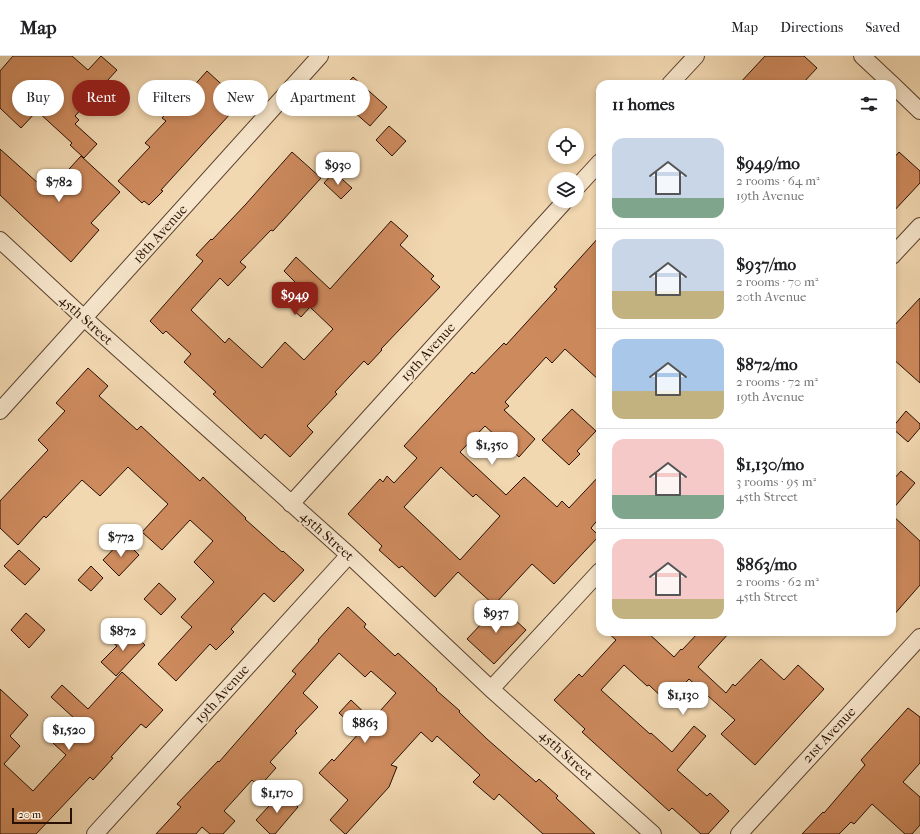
<!DOCTYPE html>
<html lang="en">
<head>
<meta charset="utf-8">
<style>
  :root { --surface:#fff; --page:#f6f6f6; --text:#202124; --muted:#757577; --line:#e0e0e0; --accent:#8f2418 }
  body { margin:0; font-family:"IM FELL French Canon",serif; background:var(--page); color:var(--text); height:100vh; display:flex; flex-direction:column; font-size:15px; white-space:nowrap }
  * { box-sizing:border-box; margin:0 }
  p { font-size:13px; color:var(--muted) }
  .icon { flex:none; width:22px; height:22px; fill:none; stroke:currentColor; stroke-width:2; stroke-linecap:round; stroke-linejoin:round }
  .map { position:relative; flex:1; overflow:hidden }
  .sheet { position:absolute; left:596px; top:24px; width:300px; height:556px; display:flex; flex-direction:column; background:var(--surface); border-radius:12px; box-shadow:0 2px 6px #0003 }
  .sheet>* { flex:none }
  .guide { position:absolute; left:12px; top:24px; width:380px; height:36px; display:flex; gap:8px }
  .buttons { position:absolute; left:548px; top:72px; display:grid; gap:8px }
  .buttons a { display:grid; place-items:center; width:36px; height:36px; border-radius:50%; background:var(--surface); box-shadow:0 2px 6px #0003; font-size:20px }
  .scale { position:absolute; left:12px; bottom:10px; width:60px; box-sizing:border-box; padding-left:4px; border:2px solid #280f02; border-top:0; font-size:11px; line-height:14px; white-space:nowrap; color:#280f02; -webkit-text-stroke:3px #f7e6cc; paint-order:stroke }
  .price { position:absolute; translate:-50% -34px; padding:0 9px; border-radius:8px; background:#fff; color:#222; font-size:13px; line-height:26px; filter:drop-shadow(0 1px 2px #0008) }
  .price::after { content:''; position:absolute; left:50%; top:24px; width:12px; height:9px; margin-left:-6px; background:inherit; clip-path:polygon(0 0,100% 0,50% 100%) }
  .price.selected { background:var(--accent); color:#fff }
  ul { padding:0; list-style:none }
  li { display:flex; align-items:center; gap:12px; height:100px; padding:0 16px }
  li+li { border-top:1px solid var(--line) }
  li span { display:grid; place-items:center; flex:none; width:112px; height:80px; border-radius:12px; color:#555 }
  li>.icon { margin-inline-start:auto }
  span .icon { width:48px; height:48px; fill:#fffc; stroke-width:1 }
  li b { font-size:17px }
  h2 { display:flex; justify-content:space-between; align-items:center; height:48px; padding:0 16px; font-size:17px }
  .chip { padding:0 14px; border-radius:18px; background:var(--surface); box-shadow:0 2px 6px #0003; font-size:14px; line-height:36px }
  .chip.selected { background:var(--accent); color:#fff }
  header { display:flex; align-items:center; gap:24px; box-sizing:border-box; height:56px; padding:0 20px; background:var(--surface); border-bottom:1px solid var(--line) }
  header strong { font-size:19px }
  nav { display:flex; gap:22px; margin-inline-start:auto; font-size:14px }
  .map>svg:first-child { display:block }
  .building { fill:#cd8a5d; stroke:#280f02; fill-rule:evenodd }
  .lines { fill:none; stroke-linecap:round; stroke-linejoin:round }
  .street-casing { stroke:#5a412e; stroke-width:18 }
  .street { stroke:#f7e6cc; stroke-width:16 }
  .labels { text-anchor:middle; dominant-baseline:central; stroke-width:3; stroke-linejoin:round; paint-order:stroke }
  .street-label { font-size:14px; fill:#280f02; stroke:#f7e6cc }
</style>
</head>
<body>
<header>
<strong>Map</strong>
<nav><a>Map</a><a>Directions</a><a>Saved</a></nav>
</header>
<div class="map">
<svg width="920" height="778" viewBox="0 0 920 778">
  <rect width="100%" height="100%" fill="#f2d8b1"/>
  <filter id="stains"><feTurbulence type="fractalNoise" baseFrequency=".005" numOctaves="4"/><feColorMatrix values="0 0 0 0 .2 0 0 0 0 .09 0 0 0 0 .02 0 0 0 .5 -.17"/></filter>
  <radialGradient id="worn" r=".72"><stop offset=".6" stop-color="#630" stop-opacity="0"/><stop offset="1" stop-color="#630" stop-opacity=".3"/></radialGradient>
  <path class="building" d="M13 0H72L88 14 101 0 117 14 75 60 79 64 75 68 97 88 84 102 70 89 72 87 37 55 21 72 0 52V15Z
    M765 0H804L817 12 802 28H739Z
    M207 15 241 46 161 134 163 135 149 149 144 145 142 147 118 125 150 91 145 87 166 65 162 62 180 42 182 43Z
    M353 21 387 51 370 70 336 40Z
    M389 70 406 85 392 100 376 84Z
    M0 93 48 136 81 100 120 136 91 167 99 174 71 206 0 139Z
    M292 96 321 122 273 175 271 174 240 206 246 211 228 230 220 222 191 254 225 287 229 282 262 312 285 286 304 304 333 273 310 251 301 261 282 244 297 228 284 215 296 201 330 233 391 165 408 180 400 189 434 220 431 223 440 231 381 293 382 294 368 309 364 305 335 336 337 338 307 370 313 376 290 401 265 378 261 383 213 338 216 336 184 306 191 298 166 275 163 278 150 265 203 205 196 199 211 183 212 184 246 148Z
    M899 96 920 115V127L892 157V104Z
    M334 116 352 132 341 143 324 127Z
    M600 180V325L565 293 552 307 546 301 505 346 509 350 504 354 535 383 519 401 485 370 460 396 506 439 524 421 557 451 562 445 569 452 600 419V461L591 472 599 480 554 528 532 508 494 549 458 516 435 541 402 510 399 512 379 494 382 490 348 458 380 423 383 426 387 420 394 427 417 402 404 390 472 316 474 318 504 287 506 289 557 233 554 231ZM441 411 473 441 476 438 500 460 460 504 404 451Z
    M920 242V327L892 302V272Z
    M88 312 108 330 99 340 137 374 141 370 200 425 203 421 246 462 245 463 282 496 283 495 304 514 274 546 264 537 231 573 234 576 216 594 210 588 176 625 158 608 192 571 181 561 214 526 194 506 213 485 190 464 162 494 142 476 168 448 128 411 100 440 82 424 46 462 44 460 18 489 0 472V445L48 394 38 384 65 355 56 347Z
    M572 353 596 375 577 395 580 398 569 409 542 384Z
    M906 355 920 368V372L908 386 892 372Z
    M901 415 915 427 892 454V425Z
    M892 459 920 485V529L892 561Z
    M123 483 139 499 119 520 103 504Z
    M19 494 40 513 25 529 4 510Z
    M91 510 103 522 91 535 78 524Z
    M159 527 176 543 161 559 144 543Z
    M499 549 526 574 494 608 467 583Z
    M348 551 366 568 364 571 395 600 398 597 437 633 436 634 460 655 459 656 487 683 536 726 539 723 558 740 556 742 595 778H543L499 738 494 744 473 726 480 719 437 680 432 686 421 676 391 709 397 711 389 731 346 778H345L330 764 348 744 319 717 332 703 334 705 360 676 339 657 351 644 372 664 396 637 371 615 365 621 339 597 303 637 318 651 295 675 297 677 270 706 276 712 259 731 252 724 224 755 235 765 223 778H210L202 771 196 778H156L181 751 177 748 218 705 219 706 296 618 292 615 319 585 318 584Z
    M26 557 45 574 29 592 11 574Z
    M125 571 145 589 116 620 101 606 117 590 112 586Z
    M607 576H647L674 601 681 593 682 594 699 576H730L698 611 726 637 733 628 735 630 761 603 784 624 798 609 824 633 755 709 721 678 735 664 689 623 667 646 649 629 647 630 624 609 601 634 650 678 651 677 672 696 694 670 706 680 677 714 707 740 710 737 729 755 708 778H701L672 752 669 755 582 676 585 673 554 644 579 618 582 621 616 584Z
    M122 616 163 654 146 672 141 668 111 701 113 702 93 724 90 721 36 778H0V633L28 659 10 680 20 690 4 708 33 735 66 699 53 687 75 663 51 641 62 629 88 653Z
    M908 652 920 661V707L903 726 920 741V769L912 778H905L872 748 854 768 851 766 839 778H802L823 756 824 757 865 709 861 704Z
    M282 736 298 751 275 778H270L256 764Z"/>
  <g class="lines">
    <g class="street-casing">
      <path id="street" d="M862 0 892 28
        M670 28 696 0
        M892 28 920 55
        M577 131 600 106
        M0 184 84 262 349 499 491 633 653 778
        M892 200 920 170
        M0 355 320 0
        M291 448 565 145
        M491 633 600 515
        M95 778 349 499
        M739 778 920 581"/>
    </g>
    <use href="#street" class="street"/>
  </g>
  <g class="labels">
    <g class="street-label">
      <text transform="translate(160 178) rotate(-48)">18th Avenue</text>
      <text transform="translate(86 264) rotate(42)">45th Street</text>
      <text transform="translate(428 296) rotate(-48)">19th Avenue</text>
      <text transform="translate(327 480) rotate(42)">45th Street</text>
      <text transform="translate(222 638) rotate(-48)">19th Avenue</text>
      <text transform="translate(829 679) rotate(-47)">21st Avenue</text>
      <text transform="translate(566 699) rotate(42)">45th Street</text>
    </g>
  </g>
  <rect width="100%" height="100%" filter="url(#stains)"/>
  <rect width="100%" height="100%" fill="url(#worn)"/>
</svg>
<div class="buttons">
<a><svg class="icon" aria-label="locate" viewBox="0 0 24 24"><circle cx="12" cy="12" r="6"/><path d="M12 2v4M12 18v4M2 12h4M18 12h4"/></svg></a>
<a><svg class="icon" aria-label="layers" viewBox="0 0 24 24"><path d="M12 4l9 5-9 5-9-5zM3 14l9 5 9-5"/></svg></a>
</div>
<div class="scale">20 m</div>
<b class="price" style="left:338px;top:130px">$930</b>
<b class="price" style="left:59px;top:147px">$782</b>
<b class="price selected" style="left:295px;top:260px">$949</b>
<b class="price" style="left:492px;top:410px">$1,350</b>
<b class="price" style="left:121px;top:502px">$772</b>
<b class="price" style="left:496px;top:578px">$937</b>
<b class="price" style="left:123px;top:596px">$872</b>
<b class="price" style="left:683px;top:660px">$1,130</b>
<b class="price" style="left:365px;top:688px">$863</b>
<b class="price" style="left:69px;top:695px">$1,520</b>
<b class="price" style="left:277px;top:758px">$1,170</b>
<div class="guide">
<a class="chip">Buy</a>
<a class="chip selected">Rent</a>
<a class="chip">Filters</a>
<a class="chip">New</a>
<a class="chip">Apartment</a>
</div>
<section class="sheet">
<h2>11 homes<svg class="icon" aria-label="filters" viewBox="0 0 24 24"><path d="M4 7h16M4 17h16"/><circle cx="9" cy="7" r="2"/><circle cx="15" cy="17" r="2"/></svg></h2>
<ul>
<li><span style="background:linear-gradient(#c9d6e8 75%,#7fa58c 0)"><svg class="icon" aria-label="home" viewBox="0 0 24 24"><path d="M3 11l9-7 9 7M6 9v11h12V9"/></svg></span><div><b>$949/mo</b><p>2 rooms · 64 m²</p><p>19th Avenue</p></div></li>
<li><span style="background:linear-gradient(#c9d6e8 65%,#c2b280 0)"><svg class="icon" aria-label="home" viewBox="0 0 24 24"><path d="M3 11l9-7 9 7M6 9v11h12V9"/></svg></span><div><b>$937/mo</b><p>2 rooms · 70 m²</p><p>20th Avenue</p></div></li>
<li><span style="background:linear-gradient(#a9c7e8 65%,#c2b280 0)"><svg class="icon" aria-label="home" viewBox="0 0 24 24"><path d="M3 11l9-7 9 7M6 9v11h12V9"/></svg></span><div><b>$872/mo</b><p>2 rooms · 72 m²</p><p>19th Avenue</p></div></li>
<li><span style="background:linear-gradient(#f6c9c9 70%,#7fa58c 0)"><svg class="icon" aria-label="home" viewBox="0 0 24 24"><path d="M3 11l9-7 9 7M6 9v11h12V9"/></svg></span><div><b>$1,130/mo</b><p>3 rooms · 95 m²</p><p>45th Street</p></div></li>
<li><span style="background:linear-gradient(#f6c9c9 75%,#c2b280 0)"><svg class="icon" aria-label="home" viewBox="0 0 24 24"><path d="M3 11l9-7 9 7M6 9v11h12V9"/></svg></span><div><b>$863/mo</b><p>2 rooms · 62 m²</p><p>45th Street</p></div></li>
</ul>
</section>
</div>
</body>
</html>
